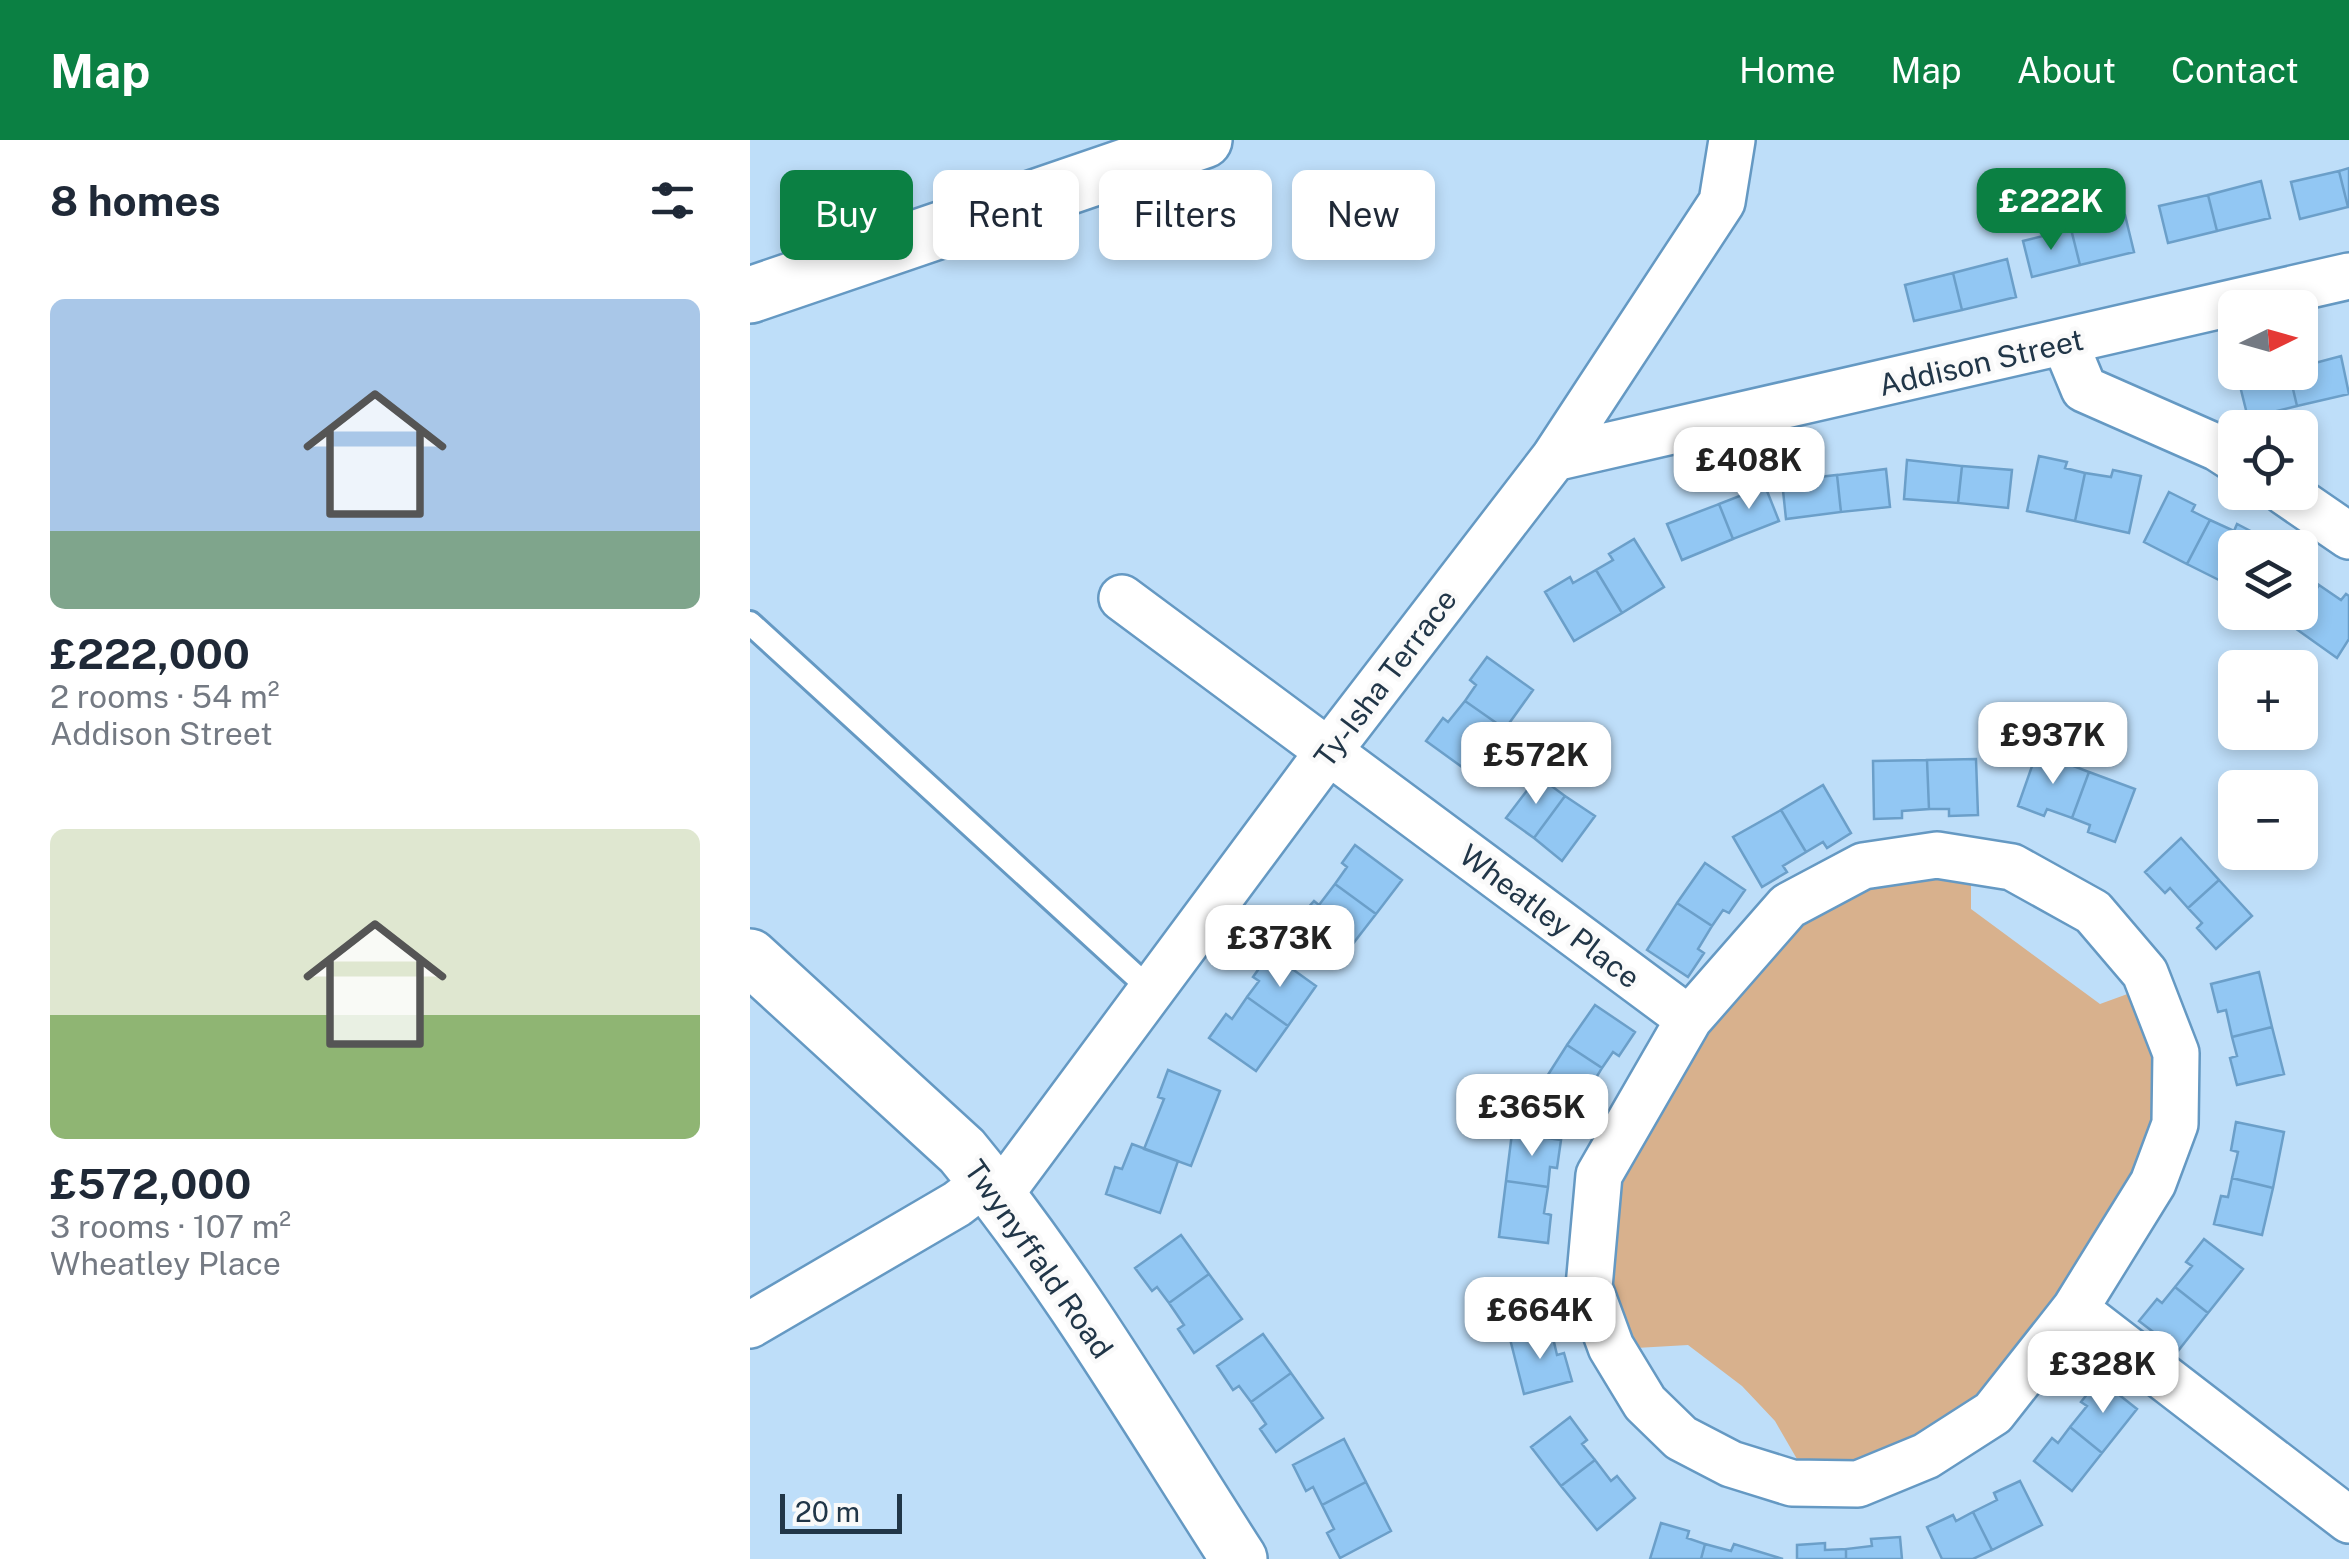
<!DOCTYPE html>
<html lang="en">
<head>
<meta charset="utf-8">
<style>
  :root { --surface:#fff; --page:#f6f6f7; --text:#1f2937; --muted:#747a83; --accent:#0b8043 }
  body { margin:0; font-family:"Public Sans",sans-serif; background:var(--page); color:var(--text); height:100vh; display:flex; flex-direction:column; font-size:38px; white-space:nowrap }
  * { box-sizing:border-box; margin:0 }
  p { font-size:32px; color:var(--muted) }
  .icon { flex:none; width:55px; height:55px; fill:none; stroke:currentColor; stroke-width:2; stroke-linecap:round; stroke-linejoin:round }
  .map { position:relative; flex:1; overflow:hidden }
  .drawer { display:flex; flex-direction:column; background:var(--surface); width:750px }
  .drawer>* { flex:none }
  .hud { position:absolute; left:30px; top:30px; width:950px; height:90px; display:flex; gap:20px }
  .needle { width:65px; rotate:85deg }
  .buttons { position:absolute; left:1468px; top:150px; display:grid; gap:20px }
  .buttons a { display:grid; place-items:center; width:100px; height:100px; border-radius:15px; background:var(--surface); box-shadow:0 5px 15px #0003; font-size:50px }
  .scale { position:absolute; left:30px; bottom:25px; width:122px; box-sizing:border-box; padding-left:10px; border:5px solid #213648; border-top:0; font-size:28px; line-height:35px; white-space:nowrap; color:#213648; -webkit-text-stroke:8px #fafafa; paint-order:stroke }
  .price { position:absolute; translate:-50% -85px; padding:0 22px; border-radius:20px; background:#fff; color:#222; font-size:32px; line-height:65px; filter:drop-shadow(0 2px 5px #0008) }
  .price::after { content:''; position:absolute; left:50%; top:60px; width:30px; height:22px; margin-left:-15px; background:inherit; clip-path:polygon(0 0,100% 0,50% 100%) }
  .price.on { background:var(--accent); color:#fff }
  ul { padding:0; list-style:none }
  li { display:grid; align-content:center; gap:20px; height:530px; padding:0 50px }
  li span { display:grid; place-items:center; height:310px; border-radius:15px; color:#555 }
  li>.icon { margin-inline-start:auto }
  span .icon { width:180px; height:180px; fill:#fffc; stroke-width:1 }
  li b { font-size:42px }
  h2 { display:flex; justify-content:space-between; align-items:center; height:120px; padding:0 50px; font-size:42px }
  .tag { padding:0 35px; border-radius:15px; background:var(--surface); box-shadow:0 5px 15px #0003; font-size:35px; line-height:90px }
  .tag.on { background:var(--accent); color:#fff }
  header { display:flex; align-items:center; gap:60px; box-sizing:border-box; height:140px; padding:0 50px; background:var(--accent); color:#fff }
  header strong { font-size:48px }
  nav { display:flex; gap:55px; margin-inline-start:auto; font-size:35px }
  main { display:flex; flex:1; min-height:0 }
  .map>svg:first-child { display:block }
  .green { fill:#d8b18d }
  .building { fill:#92c7f3; stroke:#6b9fc9; stroke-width:2.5 }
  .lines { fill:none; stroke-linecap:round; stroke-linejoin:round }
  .service-casing { stroke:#6599c3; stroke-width:28 }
  .minor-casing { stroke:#6599c3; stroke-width:50 }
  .tertiary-casing { stroke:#6599c3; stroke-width:60 }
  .service { stroke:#fff; stroke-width:22 }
  .minor { stroke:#fff; stroke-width:45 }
  .tertiary { stroke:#fff; stroke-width:55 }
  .labels { text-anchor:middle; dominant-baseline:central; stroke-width:9; stroke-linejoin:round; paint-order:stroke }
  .street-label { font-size:30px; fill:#213648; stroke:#fafafa }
</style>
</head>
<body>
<header>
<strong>Map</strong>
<nav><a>Home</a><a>Map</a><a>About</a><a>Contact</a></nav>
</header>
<main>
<section class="drawer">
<h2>8 homes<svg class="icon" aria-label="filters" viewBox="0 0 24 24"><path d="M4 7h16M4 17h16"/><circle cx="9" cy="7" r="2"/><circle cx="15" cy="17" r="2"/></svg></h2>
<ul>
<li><span style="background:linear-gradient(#a9c7e8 75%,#7fa58c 0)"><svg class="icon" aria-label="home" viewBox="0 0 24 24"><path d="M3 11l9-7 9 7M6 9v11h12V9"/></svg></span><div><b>£222,000</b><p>2 rooms · 54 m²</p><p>Addison Street</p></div></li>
<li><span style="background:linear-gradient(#dfe7d0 60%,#8fb573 0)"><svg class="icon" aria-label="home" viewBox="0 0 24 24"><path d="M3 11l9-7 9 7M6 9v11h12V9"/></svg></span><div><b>£572,000</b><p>3 rooms · 107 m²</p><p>Wheatley Place</p></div></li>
</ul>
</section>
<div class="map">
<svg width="1599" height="1419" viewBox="0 0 1599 1419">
  <rect width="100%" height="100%" fill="#bedef9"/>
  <path class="green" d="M1221 733V769L1350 864 1383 852 1410 914V990L1374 1064 1236 1254 1127 1320 1051 1326 1025 1281 992 1246 938 1205 886 1208 862 1153 856 1086 873 1023 950 899 1049 774 1098 746Z"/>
  <path class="building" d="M1599 28V67H1598L1589 31Z
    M1589 31 1598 67 1550 79 1541 42Z
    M1511 41 1520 78 1467 91 1458 55Z
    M1458 55 1467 91 1418 103 1409 66Z
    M1375 75 1384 112 1330 125 1321 89Z
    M1321 89 1330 125 1282 137 1273 101Z
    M1257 119 1266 157 1212 170 1203 133Z
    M1203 133 1212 170 1164 181 1155 145Z
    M1591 216 1599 254 1547 266 1539 232H1550V227Z
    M1528 232H1539L1547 266 1498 278 1489 242Z
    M1289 316 1317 322 1315 328 1335 333 1325 381 1277 371Z
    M1157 320 1212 326 1208 363 1154 359Z
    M1212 326 1262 330 1258 368 1208 363Z
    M1136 329 1140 367 1091 372 1087 335Z
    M1363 330 1391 336 1379 393 1325 381 1335 333 1361 337Z
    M1087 335 1091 372 1036 379 1032 341Z
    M1015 346 1029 381 983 399 969 364Z
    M1419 352 1445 365 1442 371 1460 380 1437 424 1394 402Z
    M969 364 983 399 932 420 917 384Z
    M1460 380 1484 391 1487 384 1512 397 1507 408H1485V448L1437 424Z
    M884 399 914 447 872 473 846 430 863 420 859 414Z
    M1550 424 1556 428 1553 434 1569 445 1542 486 1521 472H1550Z
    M846 430 872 473 824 501 795 452 820 437 823 443Z
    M1569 445 1591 460 1596 454 1599 456V499L1587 518 1542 486Z
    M737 517 783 550 755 589 715 561 726 545 720 540Z
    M715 561 755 589 723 635 676 601 693 578 698 582Z
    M1287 612 1339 632 1322 678 1297 669 1294 676 1268 666Z
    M1226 619 1228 675 1199 676V669H1179L1177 620Z
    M1177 620 1179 669 1152 671V678L1124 679 1123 621Z
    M1339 632 1385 649 1365 702 1338 692 1340 685 1322 678Z
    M788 636 815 656 784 698 756 678Z
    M1073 645 1101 693 1077 708 1073 702 1056 712 1031 670Z
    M815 656 845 676 812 721 784 698Z
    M1031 670 1056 712 1033 726 1037 732 1012 747 983 697Z
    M1431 698 1469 740 1438 768 1420 748 1415 753 1395 732Z
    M605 705 652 740 626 774 585 744 597 727 592 723Z
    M955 723 995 750 979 773 973 770 962 786 927 763Z
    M1469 740 1502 776 1466 809 1447 788 1452 783 1438 768Z
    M585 744 626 774 602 805 556 770 564 761 569 765Z
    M927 763 962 786 948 809 954 813 938 837 897 810Z
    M520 813 566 846 538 886 497 857 509 841 503 837Z
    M1509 832 1522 887 1482 897 1476 870 1468 872 1461 844Z
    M497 857 538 886 506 931 459 898 476 874 482 879Z
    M845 865 885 892 869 916 863 912 852 928 817 905Z
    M1522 887 1534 934 1487 945 1480 918 1487 916 1482 897Z
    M817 905 852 928 838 951 844 955 828 979 787 952Z
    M418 930 470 951 441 1026 394 1009 414 959 408 957Z
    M1486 982 1534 992 1523 1048 1482 1038 1488 1012 1481 1010Z
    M762 993 811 1000 807 1028 800 1027 798 1047 756 1041Z
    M382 1004 428 1021 410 1073 356 1054 365 1027 372 1029Z
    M1482 1038 1523 1048 1512 1095 1464 1084 1471 1056 1478 1057Z
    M756 1041 798 1047 794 1073 801 1075 798 1103 749 1097Z
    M431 1095 459 1134 419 1163 407 1147 402 1151 385 1128Z
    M1454 1099 1493 1129 1458 1173 1425 1147 1442 1126 1436 1122Z
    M459 1134 492 1179 444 1213 428 1189 434 1185 419 1163Z
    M795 1140 803 1168 796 1170 801 1189 760 1199 749 1152Z
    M1425 1147 1458 1173 1428 1211 1389 1181 1407 1159 1412 1163Z
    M801 1189 807 1215 814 1213 822 1241 774 1254 760 1199Z
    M513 1194 541 1233 501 1262 489 1246 483 1250 467 1226Z
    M541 1233 573 1278 526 1312 510 1289 516 1284 501 1262Z
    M1349 1239 1387 1269 1352 1313 1320 1287 1337 1266 1331 1262Z
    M820 1277 837 1300 832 1304 845 1320 811 1346 781 1307Z
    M1320 1287 1352 1313 1322 1351 1284 1321 1302 1298 1308 1303Z
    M594 1299 616 1342 572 1365 563 1347 556 1351 543 1325Z
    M845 1320 861 1341 867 1336 885 1358 847 1390 811 1346Z
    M1270 1341 1292 1385 1242 1410 1223 1372 1247 1360 1244 1353Z
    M616 1342 641 1391 590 1418 577 1393 584 1389 572 1365Z
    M1223 1372 1242 1410 1223 1419H1192L1177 1387 1203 1375 1206 1381Z
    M911 1383 939 1391 937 1398 955 1404 951 1419H900Z
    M1150 1397 1152 1419H1096V1409L1122 1406 1121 1399Z
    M1075 1403V1410L1096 1409V1419H1047V1405Z
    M955 1404 981 1411 984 1404 1033 1419H951Z"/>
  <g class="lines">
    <g class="service-casing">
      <path id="service" d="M0 483 401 850"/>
    </g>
    <g class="minor-casing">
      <path id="minor" d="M1315 203 1334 249 1468 308 1485 319
        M804 318 1599 136
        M1535 352 1599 396
        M372 458 939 879 1038 766 1113 726 1187 715 1262 727 1343 772 1395 833 1426 913 1425 984 1403 1043 1325 1169 1243 1273 1176 1316 1108 1344 1042 1343 981 1324 931 1298 895 1263 861 1207 839 1147 849 1035 939 879
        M248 1057 578 612 804 318 972 62 982 0
        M1325 1169 1599 1380
        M0 1185 207 1064 237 1041"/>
    </g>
    <g class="tertiary-casing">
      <path id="tertiary" d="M0 155 454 0
        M0 817 212 1011C316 1137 400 1281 489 1419"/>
    </g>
    <use href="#service" class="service"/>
    <use href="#minor" class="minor"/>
    <use href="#tertiary" class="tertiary"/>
  </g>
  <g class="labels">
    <g class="street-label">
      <text transform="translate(1231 222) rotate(-13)">Addison Street</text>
      <text transform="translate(635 538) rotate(-53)">Ty-Isha Terrace</text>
      <text transform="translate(800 776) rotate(37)">Wheatley Place</text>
      <text transform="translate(289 1119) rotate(55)">Twynyffald Road</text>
    </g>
  </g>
</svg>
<div class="buttons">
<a><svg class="needle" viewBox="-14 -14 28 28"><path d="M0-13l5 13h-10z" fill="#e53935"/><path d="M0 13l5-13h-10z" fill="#747a83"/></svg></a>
<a><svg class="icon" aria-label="locate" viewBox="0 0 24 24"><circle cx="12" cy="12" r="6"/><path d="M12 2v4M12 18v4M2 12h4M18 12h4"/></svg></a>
<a><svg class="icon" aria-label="layers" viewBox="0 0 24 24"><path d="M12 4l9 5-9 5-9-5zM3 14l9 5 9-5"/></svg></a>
<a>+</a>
<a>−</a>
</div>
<div class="scale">20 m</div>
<b class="price on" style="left:1301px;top:113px">£222K</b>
<b class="price" style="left:999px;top:372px">£408K</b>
<b class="price" style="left:1303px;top:647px">£937K</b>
<b class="price" style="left:786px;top:667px">£572K</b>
<b class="price" style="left:530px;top:850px">£373K</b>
<b class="price" style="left:782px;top:1019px">£365K</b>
<b class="price" style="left:790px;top:1222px">£664K</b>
<b class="price" style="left:1353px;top:1276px">£328K</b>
<div class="hud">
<a class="tag on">Buy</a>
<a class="tag">Rent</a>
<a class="tag">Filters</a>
<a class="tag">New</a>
</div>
</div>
</main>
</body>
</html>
